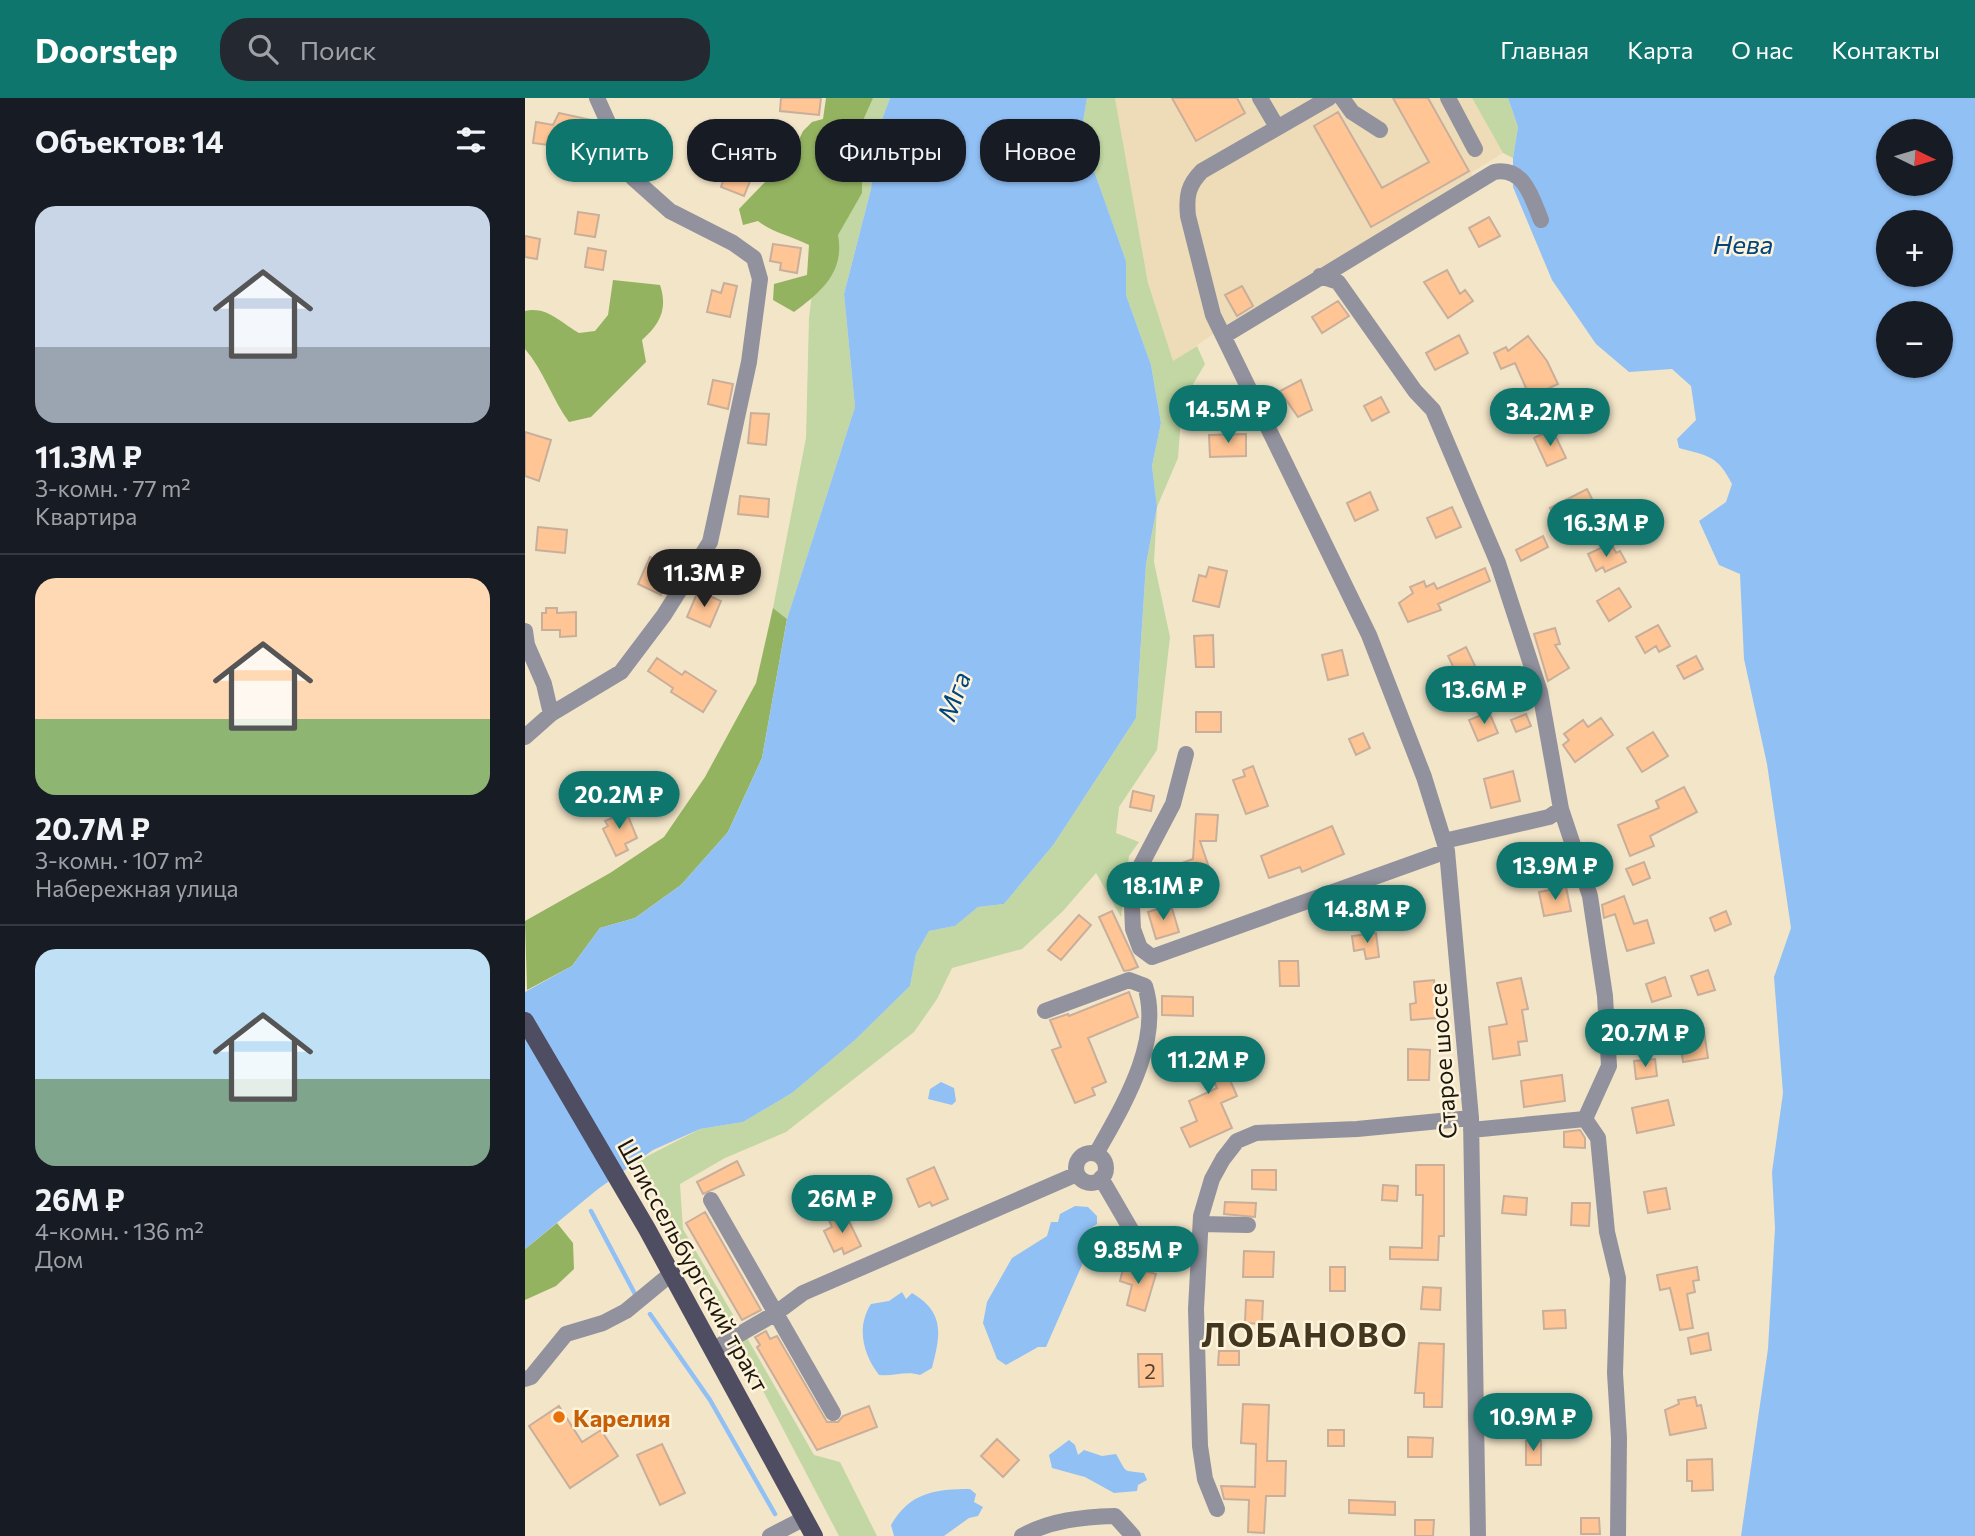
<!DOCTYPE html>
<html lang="ru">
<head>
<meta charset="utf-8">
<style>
  :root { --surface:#171b24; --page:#242831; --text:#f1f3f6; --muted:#9ea1a6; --line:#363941; --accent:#0f766e }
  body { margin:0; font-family:Commissioner,sans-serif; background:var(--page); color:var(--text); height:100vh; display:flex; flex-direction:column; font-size:26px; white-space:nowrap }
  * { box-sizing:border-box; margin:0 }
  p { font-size:23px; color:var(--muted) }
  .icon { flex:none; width:38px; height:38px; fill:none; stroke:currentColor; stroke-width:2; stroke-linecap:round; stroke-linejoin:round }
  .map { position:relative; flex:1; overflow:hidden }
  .side { display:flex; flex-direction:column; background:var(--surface); width:525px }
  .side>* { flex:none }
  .guide { position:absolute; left:21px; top:21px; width:665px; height:63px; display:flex; gap:14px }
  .needle { width:46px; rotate:95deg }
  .controls { position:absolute; left:1351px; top:21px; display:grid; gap:14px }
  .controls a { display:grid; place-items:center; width:77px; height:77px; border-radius:50%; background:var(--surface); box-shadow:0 2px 5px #0004; font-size:35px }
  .price { position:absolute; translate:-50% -60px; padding:0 16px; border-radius:24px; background:var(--accent); color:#fff; font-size:23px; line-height:46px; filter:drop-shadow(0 2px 4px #0008) }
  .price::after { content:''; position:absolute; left:50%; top:42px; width:21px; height:16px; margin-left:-10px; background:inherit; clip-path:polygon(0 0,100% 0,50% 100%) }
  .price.on { background:#222; color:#fff }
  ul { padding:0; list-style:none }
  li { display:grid; align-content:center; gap:14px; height:371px; padding:0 35px }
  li+li { border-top:2px solid var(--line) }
  li span { display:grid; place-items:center; height:217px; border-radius:21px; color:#555 }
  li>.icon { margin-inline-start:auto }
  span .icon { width:126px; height:126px; fill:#fffc; stroke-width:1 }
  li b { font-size:30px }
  h2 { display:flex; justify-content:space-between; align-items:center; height:84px; padding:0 35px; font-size:30px }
  .chip { padding:0 24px; border-radius:28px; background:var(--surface); box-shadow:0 2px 5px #0004; font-size:24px; line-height:63px }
  .chip.on { background:var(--accent); color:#fff }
  header { display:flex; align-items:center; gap:42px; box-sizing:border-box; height:98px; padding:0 35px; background:var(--accent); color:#fff }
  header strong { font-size:33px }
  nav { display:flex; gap:38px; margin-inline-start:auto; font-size:24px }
  .search { width:490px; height:63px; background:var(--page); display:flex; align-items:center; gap:18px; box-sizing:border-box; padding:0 24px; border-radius:28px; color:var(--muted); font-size:26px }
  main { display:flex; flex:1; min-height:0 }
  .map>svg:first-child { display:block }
  .built { fill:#eddcb7 }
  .green { fill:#c2d7a3 }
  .forest { fill:#94b361 }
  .water { fill:#91c0f5; fill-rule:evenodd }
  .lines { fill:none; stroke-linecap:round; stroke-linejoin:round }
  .stream { stroke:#91c0f5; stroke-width:4.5 }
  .building { fill:#ffc595; stroke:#c9af9b; stroke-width:2 }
  .minor { stroke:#92929e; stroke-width:16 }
  .major { stroke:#4f4d62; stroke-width:18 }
  .food-dot { fill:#e8710a; stroke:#fef3db; stroke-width:2.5 }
  .labels { text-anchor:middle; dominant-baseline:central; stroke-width:5; stroke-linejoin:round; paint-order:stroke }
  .number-label { font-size:21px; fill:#564330 }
  .street-label { font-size:24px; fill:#1d180e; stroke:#fef3db }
  .food-label { font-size:24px; font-weight:bold; fill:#c56008; stroke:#fef3db; text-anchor:start }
  .water-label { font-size:26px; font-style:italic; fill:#01457f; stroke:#fef3db }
  .district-label { font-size:32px; font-weight:bold; letter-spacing:2px; fill:#43381f; stroke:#fef3db }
</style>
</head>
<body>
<header>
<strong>Doorstep</strong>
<div class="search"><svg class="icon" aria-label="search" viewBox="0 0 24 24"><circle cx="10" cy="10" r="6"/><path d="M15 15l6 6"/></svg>Поиск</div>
<nav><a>Главная</a><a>Карта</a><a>О нас</a><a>Контакты</a></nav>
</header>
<main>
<section class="side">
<h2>Объектов: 14<svg class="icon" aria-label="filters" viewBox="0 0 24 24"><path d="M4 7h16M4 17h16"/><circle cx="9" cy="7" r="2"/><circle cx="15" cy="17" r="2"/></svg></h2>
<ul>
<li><span style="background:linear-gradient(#c9d6e8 65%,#9aa5b1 0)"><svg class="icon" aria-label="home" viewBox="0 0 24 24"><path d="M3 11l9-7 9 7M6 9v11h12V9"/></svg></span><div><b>11.3M ₽</b><p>3-комн. · 77 m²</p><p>Квартира</p></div></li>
<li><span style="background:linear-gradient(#ffd9b3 65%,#8fb573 0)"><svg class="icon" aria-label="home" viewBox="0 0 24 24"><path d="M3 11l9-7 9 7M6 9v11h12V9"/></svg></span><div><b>20.7M ₽</b><p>3-комн. · 107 m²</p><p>Набережная улица</p></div></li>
<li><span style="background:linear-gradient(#bfe0f5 60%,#7fa58c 0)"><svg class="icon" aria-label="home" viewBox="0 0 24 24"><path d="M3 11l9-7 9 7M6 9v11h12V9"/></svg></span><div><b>26M ₽</b><p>4-комн. · 136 m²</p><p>Дом</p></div></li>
</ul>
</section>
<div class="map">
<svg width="1450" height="1438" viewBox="0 0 1450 1438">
  <rect width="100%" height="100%" fill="#f3e5c8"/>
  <path class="built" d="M590 0H947L978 55 947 74 946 82 701 227 648 264 623 185Z"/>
  <path class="green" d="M311 0H365L353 32 346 91 319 196 330 309 262 521 248 510 281 340 284 220Z
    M562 0H590L623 185 648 263 672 248 680 266 657 305 653 360 632 409 629 464 645 539 632 652 594 709 591 735 614 744 604 758 596 819 571 775 538 813 497 851 427 870 412 901 389 934 261 1034 200 1060 155 1086 158 1131 214 1227 204 1229 111 1064 175 1031 218 1024 267 995 330 942 385 888 391 856 404 833 430 828 453 809 479 806 529 746 611 620 621 466 632 409 627 368 636 325 626 267 601 197V163L556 36Z
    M947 0H983L993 29 988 60 978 55Z
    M221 1238 289 1357 315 1364 352 1438H314L213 1245Z"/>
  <path class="forest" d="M301 0H348L335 29 332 46 337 69V95L313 137C320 174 296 194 269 214L248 202 249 186 282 177 284 147C267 138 248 135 233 123L218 127 214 111 268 55 278 33 287 24 298 21Z
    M88 182 135 187C143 211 135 226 117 242L121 264 66 319 44 324C27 301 19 273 0 251V213C22 208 36 225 54 235L70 233 83 217Z
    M248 510 262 521 237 660 203 734 156 787 110 820 75 830 47 868 2 892 0 823 85 775 139 739 180 679 231 585Z
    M32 1125 48 1145 49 1171 31 1188 0 1202V1151Z"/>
  <path class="water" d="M365 0H562L556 36 601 163V197L626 267 636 325 627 368 632 409 621 466 611 620 529 746 479 806 453 809 430 828 404 833 391 856 385 888 330 942 267 995 218 1024 175 1031 128 1052 73 1091 0 1151V894L47 868 75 830 110 820 156 787 203 734 237 660 262 521 330 309 319 196 346 91 353 32Z
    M983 0H1450V1438H1216L1243 1251 1250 1130 1247 1074 1258 995 1249 879 1266 830 1242 666 1219 561 1215 476 1194 467 1174 423 1201 404 1207 386C1193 358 1184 358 1154 350L1152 341 1171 322 1166 288 1147 271 1104 274 1071 246 1027 182 988 89V60L993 29ZM1363 33H1416V86H1363ZM1363 124H1416V177H1363ZM1363 215H1416V268H1363Z
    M416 984 429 990 431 1003 427 1007 403 1001 405 991Z
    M550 1108 563 1109 572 1118V1126L561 1133 563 1138 557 1152 560 1160 521 1249H513L481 1267 472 1261 458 1225 462 1204 487 1160 522 1138 526 1124H533L535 1116Z
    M377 1194 381 1201 387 1195C421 1215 415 1238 407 1270L395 1277C381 1272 368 1279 354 1277 338 1256 331 1229 346 1206L364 1203Z
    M544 1342 550 1347 553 1357 559 1352 577 1358 591 1356C603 1376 596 1372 619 1375L622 1382 613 1387 612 1393 589 1395 560 1379 527 1370 524 1357Z
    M445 1391 451 1396 449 1404 458 1409 453 1418 444 1420 419 1438H369L366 1427C385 1394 411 1391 445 1391Z"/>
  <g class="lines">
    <path class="stream" d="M66 1113 110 1196
      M125 1216 185 1302 250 1416"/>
  </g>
  <path class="building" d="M256 0H296L294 17 255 13Z
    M647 0H712L720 15 671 43Z
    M868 0H903L944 73 846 129 789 28 813 14 857 90 904 64Z
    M34 15 71 23 68 38 51 35 48 58 23 54V47L8 45 11 24 28 27Z
    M42 57 66 61 63 79 40 75Z
    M203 69 227 78 219 98 196 89Z
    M53 114 74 117 70 139 50 136Z
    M964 119 975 138 954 149 944 130Z
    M0 138 15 141 12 161 0 159Z
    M248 146 276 150 272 175 255 172 256 165 245 163Z
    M63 150 81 153 78 172 60 169Z
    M922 172 935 196 940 192 948 203 923 220 899 184Z
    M199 185 212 188 205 219 182 214 187 192 196 195Z
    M717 188 728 208 712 218 700 197Z
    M813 203 824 218 797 235 787 219Z
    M934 237 943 255 910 272 901 255Z
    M1003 238 1022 263 1033 286 1005 299 990 265 976 271 969 255 981 249 983 253Z
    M188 282 208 286 203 311 183 306Z
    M776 282 787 312 773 319 755 293Z
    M856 299 864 314 847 323 839 308Z
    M226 315 244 316 241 347 223 345Z
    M1027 331 1041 360 1022 368 1009 340Z
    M0 334 26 342 14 383 0 378Z
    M721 336V358L685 359 684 337Z
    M1062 391 1076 419 1039 438 1025 410Z
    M845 394 853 412 830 423 822 405Z
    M215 398 244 401 243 419 213 416Z
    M927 409 936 429 911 440 902 420Z
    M13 429 42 432 40 455 11 452Z
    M1018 438 1023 449 996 463 991 452Z
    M1080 448 1082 452 1088 449 1091 455 1095 453 1101 464 1080 474 1078 469 1071 473 1063 456Z
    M202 458 233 470 227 487 196 476Z
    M125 459 149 470 136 497 113 486Z
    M684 469 702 473 694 509 668 503 674 477 681 479Z
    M960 470 965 483 913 506 916 512 883 524 874 505 888 495 885 489 899 483 901 489 909 485 912 491Z
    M1094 490 1106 509 1084 523 1072 503Z
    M173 493 196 503 185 529 162 519Z
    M21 510H32V515L51 514V538L35 539V532H17V515H21Z
    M1133 527 1145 548 1134 554 1131 548 1120 555 1111 539Z
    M1030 530 1035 546 1030 547 1044 570 1023 583 1009 536Z
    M688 537 689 569H671L669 538Z
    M941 549 951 570 933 579 923 558Z
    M817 552 823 577 803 582 797 557Z
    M1171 558 1178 571 1159 581 1152 568Z
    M132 560 157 577 160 573 191 593 178 614 146 594 148 590 123 573Z
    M671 614H696V634H671Z
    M964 614 973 635 953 643 944 622Z
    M1001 616 1006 628 991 634 986 622Z
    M1076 620 1088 637 1050 664 1038 647 1044 642 1039 636 1058 622 1063 629Z
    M1128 634 1143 658 1117 674 1102 650Z
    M838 635 845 650 831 657 824 641Z
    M728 668 743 708 721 716 708 682 720 678 718 672Z
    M988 673 995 703 966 710 959 681Z
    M1159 689 1172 714 1125 738 1129 748 1105 758 1093 727 1134 710 1131 703Z
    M608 693 629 698 626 713 605 709Z
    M96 709 99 715 101 713 112 740 100 746 103 752 91 758 78 731 83 728 80 723 87 720 84 715Z
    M671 716 693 717 691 743H675L692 793 666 801 654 766 668 761Z
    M807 728 819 756 777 774 775 769 744 780 736 758Z
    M1119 764 1125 780 1108 787 1101 771Z
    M1041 789 1046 813 1019 818 1014 794Z
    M1099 798 1109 826 1122 822 1129 845 1102 853 1090 816 1079 820 1077 807Z
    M646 807 654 834 631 841 623 814Z
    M587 813 613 869 605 872 599 873 574 819Z
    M1201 813 1206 826 1190 833 1185 820Z
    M554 817 566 827 536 862 523 852Z
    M851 835 854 859 841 861 839 851 829 853 827 838Z
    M754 863H773L774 888H755Z
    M1183 872 1190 892 1173 897 1166 878Z
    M1140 879 1146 898 1127 904 1121 886Z
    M996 880 1003 911 997 912 1002 943 993 944 995 957 968 961 964 929 982 926 972 885Z
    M909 882 912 920 886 922 885 906 891 905 889 884Z
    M604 894 613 919 563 940 581 984 567 990 570 997 550 1005 527 952 536 949 525 922 543 916 544 918Z
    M637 898 668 899V918L637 917Z
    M1179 934 1183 960 1158 964 1154 938Z
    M688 943 712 998 696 1005 707 1030 665 1049 656 1030 672 1023 664 1003 692 990 679 962 651 974 646 962Z
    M883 951 905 952 904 982H883Z
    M1130 961 1132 978 1111 981 1109 963Z
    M1037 977 1040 1003 999 1009 996 983Z
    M1143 1002 1149 1027 1112 1035 1107 1010Z
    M1055 1032 1060 1040V1050L1039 1049V1034Z
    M212 1063 219 1077 178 1096 172 1084Z
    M891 1067H919V1138H914L913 1162 865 1161V1149L897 1150 898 1097H891Z
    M409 1069 423 1101 407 1108 405 1104 394 1109 382 1081Z
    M727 1072H751V1092L727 1091Z
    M858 1087 873 1088 872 1103 857 1102Z
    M1141 1090 1145 1111 1123 1115 1119 1094Z
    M979 1098 1002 1100 1001 1117 977 1115Z
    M700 1104 731 1105 730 1119 699 1116Z
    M1047 1105H1065L1064 1128 1046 1127Z
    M180 1114 236 1212 217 1222 161 1125Z
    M320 1115 336 1148 319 1156 317 1150 309 1154 299 1133 307 1129 304 1122Z
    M719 1153 749 1154 748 1179H718Z
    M599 1167 631 1176 620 1213 602 1207 607 1187 595 1183Z
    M805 1169H820V1193H805Z
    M1172 1169 1174 1182 1168 1183 1170 1194 1162 1196 1168 1230 1155 1232 1145 1190 1135 1192 1132 1177Z
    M898 1189 916 1190 915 1212 896 1211Z
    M721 1202 738 1203 737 1226 720 1225Z
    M1040 1212 1041 1230 1019 1231 1018 1213Z
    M241 1233 245 1241 252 1238 302 1324H313L318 1318 344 1308 352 1329 292 1352 232 1249 235 1247 230 1239Z
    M1183 1235 1186 1252 1166 1256 1163 1240Z
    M894 1245 919 1246 917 1309H899V1295H890Z
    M694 1253H714V1267H693Z
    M613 1256H637L638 1288 614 1289Z
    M1170 1299 1172 1308 1176 1307 1181 1330 1145 1337 1140 1312 1154 1306 1153 1302Z
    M718 1306 744 1307 742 1363H761L760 1398H741L739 1435 723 1434 724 1402 699 1401 696 1388 730 1389 731 1346 716 1345Z
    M34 1308 57 1344 76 1332 93 1358 45 1390 4 1328Z
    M803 1332H819V1348H803Z
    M883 1339 908 1340 907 1359H883Z
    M472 1341 494 1362 478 1379 456 1358Z
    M1001 1343H1016V1367H1001Z
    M137 1346 160 1395 135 1407 112 1357Z
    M1187 1361 1188 1392 1167 1393V1383H1162V1362Z
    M824 1402 870 1404V1417L824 1415Z
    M1056 1420H1074L1075 1436H1056Z
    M890 1422H909L908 1438H890Z"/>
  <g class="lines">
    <path class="minor" d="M735 0 752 29
      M804 0 677 73C663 87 661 98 663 118L688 217 844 537 899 679 922 753 946 1020 953 1438
      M817 0 827 14 855 32
      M923 0 950 51
      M795 178 813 184 890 293 908 312 973 465 1015 594 1036 711 1065 798 1080 898 1084 968 1060 1021
      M699 238 969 74C999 68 1007 100 1016 122
      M0 533 2 547 19 586 26 616
      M0 639 26 616 96 574 139 517 185 444 224 264 235 181 229 160 208 145 145 113 108 80 72 0
      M661 656 648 706 606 786 608 831 615 850 627 859 922 753
      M919 743 1024 719 1036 711
      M520 913 604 882 620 888C638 944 597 1009 571 1056
      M1060 1021 1073 1040 1082 1134 1093 1180 1090 1275 1094 1340 1093 1438
      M946 1032 1060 1021
      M551 1070a15 15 0 1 1 30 0a15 15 0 1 1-30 0Z
      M576 1080 612 1142
      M186 1102 308 1315
      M676 1126 723 1127
      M189 1251 251 1215 278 1195 552 1076
      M0 1281 6 1279 41 1236 78 1225 101 1213 147 1175
      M692 1411 680 1381 675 1348 671 1211 676 1118 687 1081 698 1061 712 1043 731 1035 832 1031 946 1020
      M245 1438 280 1420
      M497 1438C526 1422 557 1419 590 1418L608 1438"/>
    <path class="major" d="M0 923 122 1131 289 1438"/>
  </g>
  <circle class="food-dot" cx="34" cy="1319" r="7"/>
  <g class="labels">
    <g class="number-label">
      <text x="625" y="1272">2</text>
    </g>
    <g class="street-label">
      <text transform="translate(917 963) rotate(-94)">Старое шоссе</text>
      <text transform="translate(169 1167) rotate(61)">Шлиссельбургский тракт</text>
    </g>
    <g class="food-label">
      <text x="48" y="1319">Карелия</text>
    </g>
    <g class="water-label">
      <text x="1218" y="145">Нева</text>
      <text transform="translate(428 598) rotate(-70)">Мга</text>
    </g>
    <g class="district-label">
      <text x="780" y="1236">ЛОБАНОВО</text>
    </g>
  </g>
</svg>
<div class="controls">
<a><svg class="needle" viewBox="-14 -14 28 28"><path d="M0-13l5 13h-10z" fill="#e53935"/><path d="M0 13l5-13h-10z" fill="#9ea1a6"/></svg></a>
<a>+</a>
<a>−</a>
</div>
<b class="price" style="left:703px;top:347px">14.5M ₽</b>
<b class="price" style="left:1025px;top:350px">34.2M ₽</b>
<b class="price" style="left:1081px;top:461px">16.3M ₽</b>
<b class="price on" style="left:179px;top:511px">11.3M ₽</b>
<b class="price" style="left:959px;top:628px">13.6M ₽</b>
<b class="price" style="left:94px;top:733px">20.2M ₽</b>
<b class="price" style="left:1030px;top:804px">13.9M ₽</b>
<b class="price" style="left:638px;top:824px">18.1M ₽</b>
<b class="price" style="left:842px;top:847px">14.8M ₽</b>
<b class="price" style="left:1120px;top:971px">20.7M ₽</b>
<b class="price" style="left:683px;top:998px">11.2M ₽</b>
<b class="price" style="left:317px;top:1137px">26M ₽</b>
<b class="price" style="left:613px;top:1188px">9.85M ₽</b>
<b class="price" style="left:1008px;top:1355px">10.9M ₽</b>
<div class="guide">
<a class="chip on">Купить</a>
<a class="chip">Снять</a>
<a class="chip">Фильтры</a>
<a class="chip">Новое</a>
</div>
</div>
</main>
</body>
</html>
